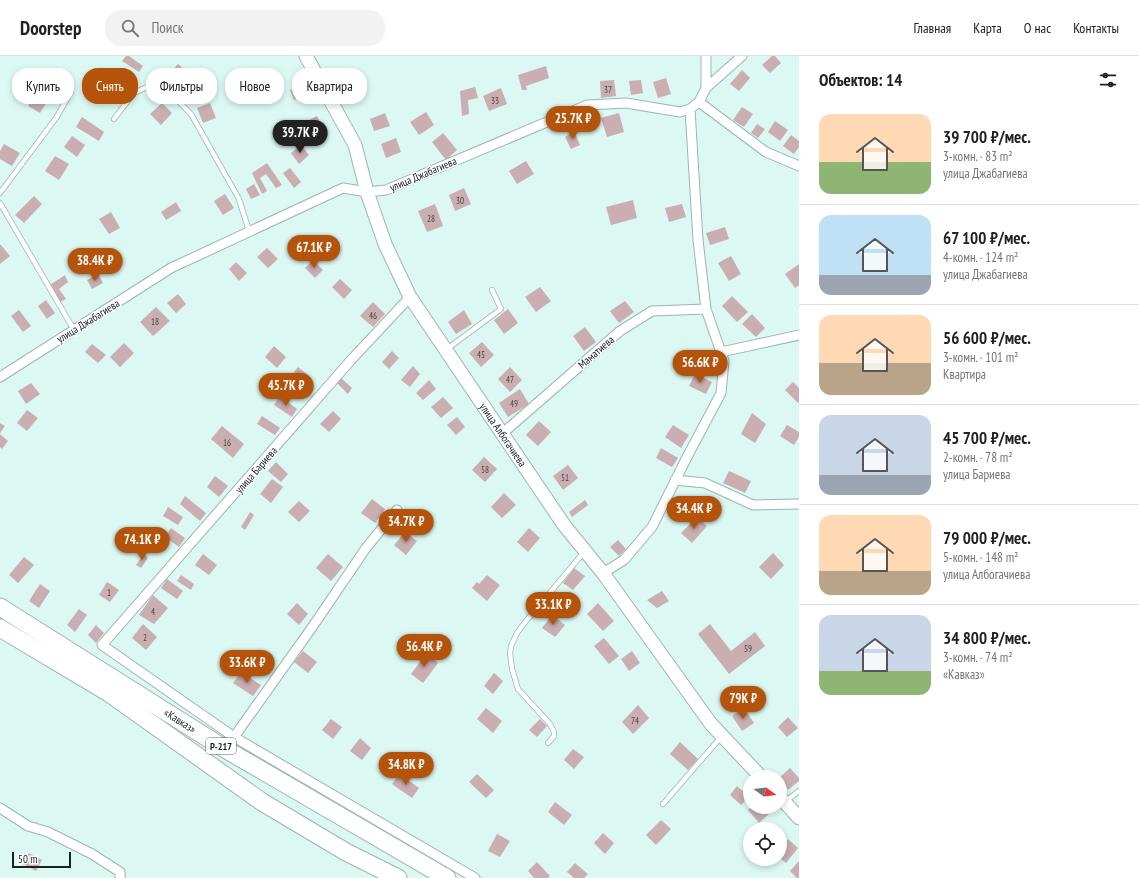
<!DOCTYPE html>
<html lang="ru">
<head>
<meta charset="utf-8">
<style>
  :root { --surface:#fff; --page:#f2f2f2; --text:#202124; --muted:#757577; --line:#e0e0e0; --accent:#b45309 }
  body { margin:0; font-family:"PT Sans Narrow",sans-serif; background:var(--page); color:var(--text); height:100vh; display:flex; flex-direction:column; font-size:15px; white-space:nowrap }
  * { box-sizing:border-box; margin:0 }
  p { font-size:13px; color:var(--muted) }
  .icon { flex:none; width:22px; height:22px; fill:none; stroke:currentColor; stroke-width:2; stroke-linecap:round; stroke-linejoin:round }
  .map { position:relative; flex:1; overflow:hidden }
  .sheet { display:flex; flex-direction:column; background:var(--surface); width:340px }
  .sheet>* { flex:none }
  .guide { position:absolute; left:12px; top:12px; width:380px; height:36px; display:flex; gap:8px }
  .needle { width:26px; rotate:105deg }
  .tools { position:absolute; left:743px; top:714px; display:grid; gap:8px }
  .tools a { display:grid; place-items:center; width:44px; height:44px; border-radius:50%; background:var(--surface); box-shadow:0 2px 6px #0003; font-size:20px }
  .scale { position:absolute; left:12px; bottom:10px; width:59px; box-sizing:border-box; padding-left:4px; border:2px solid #182321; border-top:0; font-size:11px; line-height:14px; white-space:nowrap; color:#182321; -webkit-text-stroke:3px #fefefe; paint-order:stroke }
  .price { position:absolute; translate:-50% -34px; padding:0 9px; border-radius:14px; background:var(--accent); color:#fff; font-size:13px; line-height:26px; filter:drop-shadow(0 1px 2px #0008) }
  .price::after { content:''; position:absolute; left:50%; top:24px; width:12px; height:9px; margin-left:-6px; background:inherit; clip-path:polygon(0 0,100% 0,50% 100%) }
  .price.active { background:#222; color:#fff }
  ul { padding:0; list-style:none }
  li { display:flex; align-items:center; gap:12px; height:100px; padding:0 20px }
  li+li { border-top:1px solid var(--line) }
  li span { display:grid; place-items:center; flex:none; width:112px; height:80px; border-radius:12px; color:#555 }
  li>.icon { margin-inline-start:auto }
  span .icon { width:48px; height:48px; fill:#fffc; stroke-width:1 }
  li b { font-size:17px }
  h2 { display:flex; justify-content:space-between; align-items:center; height:48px; padding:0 20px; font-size:17px }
  .chip { padding:0 14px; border-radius:16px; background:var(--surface); box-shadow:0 2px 6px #0003; font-size:14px; line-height:36px }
  .chip.active { background:var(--accent); color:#fff }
  header { display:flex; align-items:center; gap:24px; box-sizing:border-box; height:56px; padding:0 20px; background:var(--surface); border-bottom:1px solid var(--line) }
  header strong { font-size:19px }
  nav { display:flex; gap:22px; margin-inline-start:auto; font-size:14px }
  .search { width:280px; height:36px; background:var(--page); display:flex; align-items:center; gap:10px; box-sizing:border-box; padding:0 14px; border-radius:16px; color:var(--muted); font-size:15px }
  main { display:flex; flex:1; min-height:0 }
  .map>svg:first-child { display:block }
  .building { fill:#caaeb1 }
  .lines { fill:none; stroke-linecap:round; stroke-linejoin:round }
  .lane-casing { stroke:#99b6b0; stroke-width:6 }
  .street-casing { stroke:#99b6b0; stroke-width:11 }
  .secondary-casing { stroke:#99b6b0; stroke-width:15 }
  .highway-casing { stroke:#99b6b0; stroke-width:19 }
  .lane { stroke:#fff; stroke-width:4.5 }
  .street { stroke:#fff; stroke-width:9 }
  .secondary { stroke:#fff; stroke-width:13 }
  .highway { stroke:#fff; stroke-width:17 }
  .labels { text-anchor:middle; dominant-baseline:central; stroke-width:3; stroke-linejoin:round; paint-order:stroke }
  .number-label { font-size:9px; fill:#444645 }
  .shield { fill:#fefefe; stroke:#5d6563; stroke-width:1 }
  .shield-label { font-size:10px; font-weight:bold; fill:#182321 }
  .street-label { font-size:11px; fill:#182321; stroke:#fefefe }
</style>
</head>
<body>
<header>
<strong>Doorstep</strong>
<div class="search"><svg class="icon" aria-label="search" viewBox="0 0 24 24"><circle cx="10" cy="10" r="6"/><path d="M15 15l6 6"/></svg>Поиск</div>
<nav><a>Главная</a><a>Карта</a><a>О нас</a><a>Контакты</a></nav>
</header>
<main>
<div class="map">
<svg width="799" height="822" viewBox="0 0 799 822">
  <rect width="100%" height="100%" fill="#dbf8f3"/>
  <path class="building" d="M126 0H129L143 10 139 16 122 5Z
    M772 0H775L781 7 770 17 762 9Z
    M178 8 189 18 182 27 170 17Z
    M546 10 549 22 526 30 527 34H522L518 19Z
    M742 14 750 22 739 35 730 28Z
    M338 17 341 22 329 30 326 25Z
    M666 22 671 38 658 42 653 26Z
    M614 24 616 40 601 42 600 25Z
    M641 24 643 37 631 39 629 25Z
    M309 26 313 36 294 44 290 34Z
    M350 28 359 41 354 45 345 32Z
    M475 31 478 42 468 44 469 58 462 60 460 35Z
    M501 32 507 48 489 55 483 40Z
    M38 34 50 41 40 57 28 50Z
    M162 47 172 57 161 69 150 58Z
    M210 47 216 62 203 67 197 52Z
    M742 51 753 58 744 71 733 64Z
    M426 56 434 69 419 79 410 66Z
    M385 57 390 70 374 75 370 63Z
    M619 57 624 76 607 81 601 62Z
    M317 60 321 68 309 75 305 66Z
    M82 61 104 76 99 85 76 71Z
    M775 65 788 74 780 85 768 76Z
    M757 68 765 73 758 82 751 77Z
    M574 75 580 89 571 93 565 81Z
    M443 77 457 94 446 104 432 86Z
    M791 79 799 85V91L794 98 783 90Z
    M72 80 85 89 77 101 64 91Z
    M396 82 401 96 386 102 381 88Z
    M4 88 20 97 12 110 0 103V95Z
    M301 89 309 99 299 108 291 97Z
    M55 100 69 108 59 124 45 115Z
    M526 105 534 118 517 128 509 115Z
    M267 107 282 129 276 132 266 118 260 122 267 135 262 138 252 117Z
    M290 112 301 126 294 132 283 117Z
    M254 128 260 139 251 143 246 133Z
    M464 132 471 148 455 155 449 139Z
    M225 138 234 152 223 159 214 145Z
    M34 140 42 148 24 167 15 159Z
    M633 144 637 162 611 169 606 151Z
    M176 146 181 155 166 164 161 156Z
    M435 148 443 170 427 176 418 155Z
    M682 148 686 161 669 166 665 152Z
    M111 156 120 172 109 178 99 163Z
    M725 171 729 183 710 189 706 177Z
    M0 189H1L10 200 0 208Z
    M267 192 278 203 268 212 257 201Z
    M731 200 741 218 729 225 718 207Z
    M313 204 323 214 315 222 305 212Z
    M236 206 247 217 239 225 229 213Z
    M799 208V229L795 232 785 218Z
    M98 218 103 227 92 233 87 224Z
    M65 219 68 226 59 233 66 243 60 246 50 229Z
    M340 223 352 234 344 243 332 231Z
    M540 231 551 245 536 256 525 241Z
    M178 238 186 248 176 257 167 247Z
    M732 240 748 256 737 266 722 250Z
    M46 244 55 257 47 263 38 250Z
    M625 245 634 256 619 267 610 255Z
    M373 246 385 258 373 271 360 260Z
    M156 251 170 265 153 280 140 266Z
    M508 253 518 267 504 278 494 264Z
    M19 254 31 270 23 276 11 260Z
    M464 254 472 268 456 278 448 266Z
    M752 258 765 272 756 281 742 268Z
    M585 271 596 286 584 295 573 280Z
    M482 286 494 299 481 311 469 297Z
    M124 287 134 297 120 311 110 301Z
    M92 288 106 299 98 307 85 296Z
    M274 290 286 301 277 312 265 301Z
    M392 295 399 302 389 313 382 306Z
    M413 310 420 318 410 331 401 324Z
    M298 311 308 319 298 332 288 324Z
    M510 311 522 324 510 336 498 323Z
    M695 318 712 326 706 338 689 330Z
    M340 321 352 332 348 338 336 326Z
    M429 324 436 333 423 344 416 337Z
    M793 326 799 332V346L798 347 785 334Z
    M31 327 40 338 26 348 18 335Z
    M520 333 529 348 508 361 499 347Z
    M280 340 297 353 292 361 274 349Z
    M443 341 453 352 441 362 431 351Z
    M27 354 38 362 27 375 17 367Z
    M333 355 341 363 329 376 320 368Z
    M752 357 766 368 755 387 741 378Z
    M262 360 280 372 275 379 257 368Z
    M457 361 465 371 456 379 447 369Z
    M539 365 551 376 538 390 526 379Z
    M0 367 5 370 0 377Z
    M673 369 689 379 681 392 665 381Z
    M787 369 799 376V381L794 389 780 380Z
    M222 370 244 388 233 402 211 383Z
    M0 378 8 385 2 393 0 391Z
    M661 392 678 402 672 411 656 402Z
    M484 401 497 413 485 426 472 414Z
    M276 406 288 418 281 426 268 415Z
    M568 409 578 422 563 434 553 420Z
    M729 415 751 425 745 437 723 427Z
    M215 420 228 430 219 441 207 431Z
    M272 423 283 431 271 447 260 438Z
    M504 437 516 449 502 462 491 451Z
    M185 440 206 457 200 465 180 448Z
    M372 443 385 453 375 467 361 457Z
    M585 444 588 449 572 461 569 456Z
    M299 445 310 455 299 466 288 456Z
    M168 451 183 461 178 469 163 460Z
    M250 456 254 459 245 474 241 471Z
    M697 461 707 470 692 487 681 477Z
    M171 472 185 482 179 491 165 481Z
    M529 472 540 482 528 496 517 486Z
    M405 476 417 485 406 499 394 489Z
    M618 484 626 493 619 500 610 491Z
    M773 497 784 509 771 523 759 511Z
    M144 498 148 502 141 512 136 509Z
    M203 498 217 509 209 519 195 509Z
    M328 498 343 511 331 525 316 512Z
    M24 501 34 509 18 527 9 519Z
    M574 512 585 520 573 534 563 527Z
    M181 519 194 528 191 534 177 525Z
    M487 519 500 529 487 545 472 532 477 526 479 528Z
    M167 523 183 535 177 543 161 532Z
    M107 526 119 534 110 546 99 539Z
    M40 528 50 535 39 552 29 545Z
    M662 535 669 545 657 552 647 544Z
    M153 539 168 552 154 568 139 559Z
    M297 547 308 558 299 569 287 558Z
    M598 547 614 565 603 575 587 558Z
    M79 553 87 559 75 576 67 569Z
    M552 559 565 569 555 581 542 572Z
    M143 568 157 581 146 594 132 582Z
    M710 568 731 595 755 576 765 590 729 618 698 578Z
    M96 569 104 577 96 587 88 579Z
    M604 582 619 600 609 608 594 590Z
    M303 595 317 606 308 617 294 606Z
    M632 595 640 607 629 615 621 603Z
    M426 598 438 607 423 627 411 618Z
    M241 616 261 629 253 640 233 627Z
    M494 617 503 625 493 638 484 630Z
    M638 649 649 662 633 678 622 666Z
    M486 652 502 665 493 677 477 663Z
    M744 652 754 667 742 675 732 660Z
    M788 661 798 672 787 681 778 671Z
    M331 663 342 671 333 683 322 674Z
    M540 663 547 670 537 681 529 674Z
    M360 682 371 692 362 704 350 695Z
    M680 686 698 703 688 714 670 698Z
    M573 693 584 701 574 713 564 704Z
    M790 712 799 722V725L788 734 780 724V721Z
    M400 718 419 732 412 742 392 728Z
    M477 718 494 734 486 742 469 726Z
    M737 730 749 741 741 749 730 739Z
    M555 746 572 759 564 769 548 756Z
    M751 751H764L770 757 759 767 748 754Z
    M661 764 671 773 656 789 646 779Z
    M603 777 614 787 605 798 594 787Z
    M497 778 510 785 500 801 488 795Z
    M788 783 798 792 786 807 780 802V794Z
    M29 797 42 804 36 815 23 808Z
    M799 805V822H797L790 815Z
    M537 806 550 820 548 822H534L528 815Z
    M575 807 588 818 584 822H574L567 816Z"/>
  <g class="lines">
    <g class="lane-casing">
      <path id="lane" d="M114 63 134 37 147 31 168 35 191 58 239 143 249 175
        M0 137 56 62 71 36
        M0 147 74 274
        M447 293 501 253 492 234
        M548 687 554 680V676L550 668 518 633 512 613 510 597 511 590 517 577 526 565 585 495
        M786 745 799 735
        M663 748 722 680"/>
    </g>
    <g class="street-casing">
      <path id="street" d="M706 32 742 0
        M699 46 766 96 799 110
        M410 241 351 304 102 589 234 681 475 822
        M721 296 799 279
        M0 321 171 212 343 132 367 136 386 134 587 49 626 47 680 56 690 53 699 46 706 32V0
        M503 377 620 275 652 255 706 253
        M675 424 705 427 753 449 799 448
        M603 517 624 504 652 471 686 403 721 337 724 305 706 253 698 184 690 53
        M234 681 313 570 366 492 397 454
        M0 752 28 770 48 776 92 798 120 816V822"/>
    </g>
    <g class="secondary-casing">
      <g id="secondary">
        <path id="s1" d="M306 0 355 89 367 136 385 188 410 241 564 469 603 517 711 668 761 721"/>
        <path d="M780 741 799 762"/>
      </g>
    </g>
    <g class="highway-casing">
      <g id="highway">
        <path id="s2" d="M0 551 225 693 447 822"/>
        <path d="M0 572 109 637 262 746 346 796 398 822"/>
      </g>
    </g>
    <use href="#lane" class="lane"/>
    <use href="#street" class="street"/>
    <use href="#secondary" class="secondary"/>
    <use href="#highway" class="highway"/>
  </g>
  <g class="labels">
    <g class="number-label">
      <text x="608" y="33">37</text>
      <text x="495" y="44">33</text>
      <text x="460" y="144">30</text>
      <text x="431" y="162">28</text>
      <text x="373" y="259">46</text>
      <text x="155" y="265">18</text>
      <text x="481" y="298">45</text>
      <text x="510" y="323">47</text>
      <text x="514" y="347">49</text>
      <text x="227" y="386">16</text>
      <text x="485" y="413">58</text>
      <text x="565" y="421">51</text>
      <text x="109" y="536">1</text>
      <text x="153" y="555">4</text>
      <text x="145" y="581">2</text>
      <text x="748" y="592">59</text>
      <text x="635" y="664">74</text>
    </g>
    <rect class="shield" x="206" y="682" width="30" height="16" rx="3"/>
    <g class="shield-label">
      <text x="221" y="690">Р-217</text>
    </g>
    <g class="street-label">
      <text transform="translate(423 118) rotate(-23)">улица Джабагиева</text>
      <text transform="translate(88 265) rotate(-32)">улица Джабагиева</text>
      <text transform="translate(596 296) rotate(-41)">Маматиева</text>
      <text stroke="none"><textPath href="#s1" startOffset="430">улица Албогачиева</textPath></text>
      <text transform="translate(256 414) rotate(-49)">улица Бариева</text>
      <text stroke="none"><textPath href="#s2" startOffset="213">«Кавказ»</textPath></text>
    </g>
  </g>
</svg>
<div class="tools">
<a><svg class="needle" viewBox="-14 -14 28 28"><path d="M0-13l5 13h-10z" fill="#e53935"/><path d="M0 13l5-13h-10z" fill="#757577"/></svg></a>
<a><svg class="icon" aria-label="locate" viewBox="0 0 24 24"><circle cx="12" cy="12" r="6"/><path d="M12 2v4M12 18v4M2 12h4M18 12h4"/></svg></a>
</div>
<div class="scale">50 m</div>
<b class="price" style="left:573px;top:84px">25.7K ₽</b>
<b class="price active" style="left:300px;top:98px">39.7K ₽</b>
<b class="price" style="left:314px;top:213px">67.1K ₽</b>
<b class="price" style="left:95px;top:226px">38.4K ₽</b>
<b class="price" style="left:700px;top:328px">56.6K ₽</b>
<b class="price" style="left:286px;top:351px">45.7K ₽</b>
<b class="price" style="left:694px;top:474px">34.4K ₽</b>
<b class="price" style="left:406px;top:487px">34.7K ₽</b>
<b class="price" style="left:142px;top:505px">74.1K ₽</b>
<b class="price" style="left:553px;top:570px">33.1K ₽</b>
<b class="price" style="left:424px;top:612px">56.4K ₽</b>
<b class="price" style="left:247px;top:628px">33.6K ₽</b>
<b class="price" style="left:743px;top:664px">79K ₽</b>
<b class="price" style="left:406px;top:730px">34.8K ₽</b>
<div class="guide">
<a class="chip">Купить</a>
<a class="chip active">Снять</a>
<a class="chip">Фильтры</a>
<a class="chip">Новое</a>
<a class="chip">Квартира</a>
</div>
</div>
<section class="sheet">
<h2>Объектов: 14<svg class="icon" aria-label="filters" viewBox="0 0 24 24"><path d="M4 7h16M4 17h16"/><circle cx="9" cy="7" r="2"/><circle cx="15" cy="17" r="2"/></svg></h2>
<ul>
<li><span style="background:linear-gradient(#ffd9b3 60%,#8fb573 0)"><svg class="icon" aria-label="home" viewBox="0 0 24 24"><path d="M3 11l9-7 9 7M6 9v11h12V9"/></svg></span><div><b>39 700 ₽/мес.</b><p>3-комн. · 83 m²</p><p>улица Джабагиева</p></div></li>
<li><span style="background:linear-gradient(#bfe0f5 75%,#9aa5b1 0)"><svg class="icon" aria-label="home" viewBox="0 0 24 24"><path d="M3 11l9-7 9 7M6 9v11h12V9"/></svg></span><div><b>67 100 ₽/мес.</b><p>4-комн. · 124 m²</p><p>улица Джабагиева</p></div></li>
<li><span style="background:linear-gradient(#ffd9b3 60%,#b9a48a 0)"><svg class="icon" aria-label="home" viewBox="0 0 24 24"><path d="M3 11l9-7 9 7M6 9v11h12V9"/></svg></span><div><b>56 600 ₽/мес.</b><p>3-комн. · 101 m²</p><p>Квартира</p></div></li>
<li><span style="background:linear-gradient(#c9d6e8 75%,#9aa5b1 0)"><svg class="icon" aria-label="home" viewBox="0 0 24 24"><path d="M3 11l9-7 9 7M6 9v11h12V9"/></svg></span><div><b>45 700 ₽/мес.</b><p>2-комн. · 78 m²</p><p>улица Бариева</p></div></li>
<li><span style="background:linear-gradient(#ffd9b3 70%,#b9a48a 0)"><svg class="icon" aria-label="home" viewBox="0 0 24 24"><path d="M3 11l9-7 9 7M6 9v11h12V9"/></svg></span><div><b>79 000 ₽/мес.</b><p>5-комн. · 148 m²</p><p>улица Албогачиева</p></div></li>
<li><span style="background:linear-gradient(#c9d6e8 70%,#8fb573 0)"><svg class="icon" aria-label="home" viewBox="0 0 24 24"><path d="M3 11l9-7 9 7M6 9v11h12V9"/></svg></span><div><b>34 800 ₽/мес.</b><p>3-комн. · 74 m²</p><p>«Кавказ»</p></div></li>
</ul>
</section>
</main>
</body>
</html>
